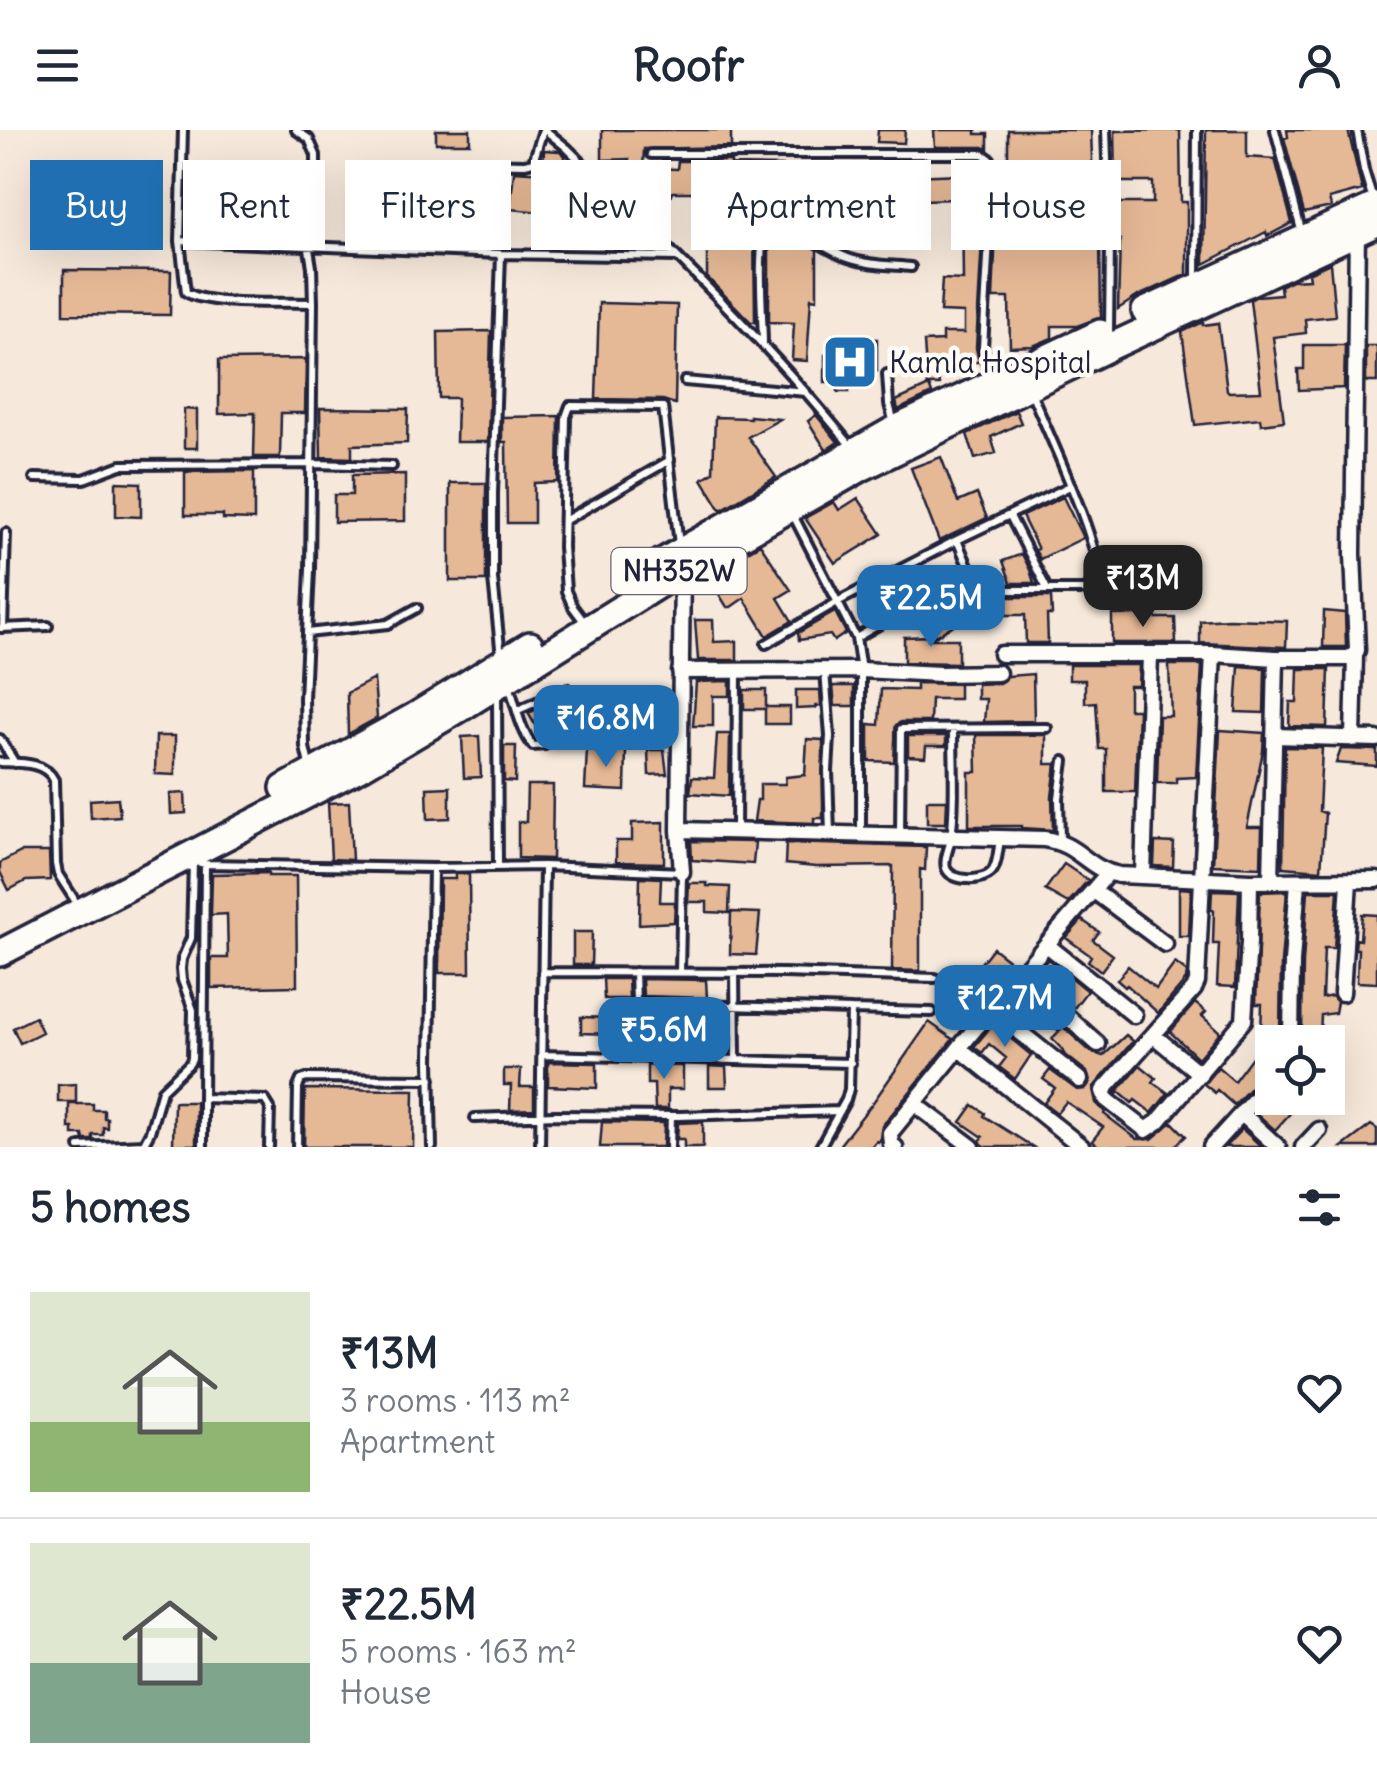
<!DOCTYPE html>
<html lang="en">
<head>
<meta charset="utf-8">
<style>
  :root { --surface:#fff; --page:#f6f6f7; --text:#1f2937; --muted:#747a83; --line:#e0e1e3; --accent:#1f6fb2 }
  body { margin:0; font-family:Delius,sans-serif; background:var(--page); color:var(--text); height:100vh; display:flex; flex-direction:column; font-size:38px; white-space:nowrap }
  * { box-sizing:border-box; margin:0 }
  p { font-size:32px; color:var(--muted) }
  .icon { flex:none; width:55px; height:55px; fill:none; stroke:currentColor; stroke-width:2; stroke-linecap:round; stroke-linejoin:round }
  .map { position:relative; height:1017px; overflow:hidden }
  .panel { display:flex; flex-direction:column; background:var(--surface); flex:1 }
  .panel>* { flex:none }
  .guide { position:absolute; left:30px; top:30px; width:1318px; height:90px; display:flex; gap:20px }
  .controls { position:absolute; left:1255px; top:895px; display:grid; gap:20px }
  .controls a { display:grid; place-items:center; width:90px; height:90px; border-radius:0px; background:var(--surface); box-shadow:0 10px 40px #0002; font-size:50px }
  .price { position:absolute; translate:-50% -85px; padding:0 22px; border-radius:20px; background:var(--accent); color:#fff; font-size:32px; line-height:65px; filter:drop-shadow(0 2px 5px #0008) }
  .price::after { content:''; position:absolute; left:50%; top:60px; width:30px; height:22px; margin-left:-15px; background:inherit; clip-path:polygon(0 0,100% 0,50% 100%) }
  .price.selected { background:#222; color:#fff }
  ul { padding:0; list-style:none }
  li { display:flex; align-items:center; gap:30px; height:250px; padding:0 30px }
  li+li { border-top:2px solid var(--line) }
  li span { display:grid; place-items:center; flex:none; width:280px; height:200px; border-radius:0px; color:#555 }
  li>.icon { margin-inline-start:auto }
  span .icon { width:120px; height:120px; fill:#fffc; stroke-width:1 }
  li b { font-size:42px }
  h2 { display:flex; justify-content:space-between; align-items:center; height:120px; padding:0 30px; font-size:42px }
  .pill { padding:0 35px; border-radius:0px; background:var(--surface); box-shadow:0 10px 40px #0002; font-size:35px; line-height:90px }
  .pill.selected { background:var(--accent); color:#fff }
  header { display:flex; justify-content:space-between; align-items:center; height:130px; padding:0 30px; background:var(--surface); font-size:45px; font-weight:700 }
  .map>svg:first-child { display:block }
  .building { fill:#e6b996; stroke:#22223b; stroke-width:2.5 }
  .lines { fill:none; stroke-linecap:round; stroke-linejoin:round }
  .lane-casing { stroke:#22223b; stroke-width:14 }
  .street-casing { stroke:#22223b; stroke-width:21 }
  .highway-casing { stroke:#22223b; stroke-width:32 }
  .lane { stroke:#fdfcf7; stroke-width:6 }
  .street { stroke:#fdfcf7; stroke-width:14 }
  .highway { stroke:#fdfcf7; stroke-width:25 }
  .labels { text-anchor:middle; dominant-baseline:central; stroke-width:9; stroke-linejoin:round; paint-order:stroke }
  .shield { fill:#fdfcf7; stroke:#646373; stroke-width:2.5 }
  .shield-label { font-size:28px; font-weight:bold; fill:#22223b }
  .poi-label { font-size:30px; fill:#22223b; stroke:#fdfcf7; text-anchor:start }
</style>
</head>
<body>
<header><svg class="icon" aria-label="menu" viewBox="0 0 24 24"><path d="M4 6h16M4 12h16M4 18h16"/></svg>Roofr<svg class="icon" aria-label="person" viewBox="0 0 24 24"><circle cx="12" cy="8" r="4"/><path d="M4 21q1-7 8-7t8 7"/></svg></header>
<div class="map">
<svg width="1377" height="1017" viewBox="0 0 1377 1017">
  <rect width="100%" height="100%" fill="#f6e8da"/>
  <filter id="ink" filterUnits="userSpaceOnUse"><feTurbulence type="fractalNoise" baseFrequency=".01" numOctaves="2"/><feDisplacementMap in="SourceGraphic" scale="20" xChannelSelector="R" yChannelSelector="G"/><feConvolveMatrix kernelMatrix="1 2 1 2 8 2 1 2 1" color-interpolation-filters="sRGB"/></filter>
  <g filter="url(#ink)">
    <path class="building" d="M436 0H470V13H436Z
      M602 0H731V17L644 19 643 38 677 39 678 31H731V35L782 36V38L809 36 810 63 733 66V62H673L672 65 627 64 629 29 602 30Z
      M878 0H905L904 13 877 12Z
      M934 0H976V4H988V19L983 17H935Z
      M1008 0H1091L1093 58H1101L1103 110H1100L1101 187 1077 196H1052V208L1033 216 1010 217 1009 168H993L999 34H1008Z
      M1180 0 1181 72H1187V144L1138 166 1118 179 1120 110H1117L1115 73H1153V52H1116L1115 1Z
      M1206 0H1247V27L1275 29 1292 93 1267 106 1266 102 1204 134Z
      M1287 0H1348L1362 60 1329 69 1331 77 1304 83 1284 8 1288 7Z
      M544 20 560 21 565 26 561 97 540 95V82L510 79 514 41 543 43Z
      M962 31H981L986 38 976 218 979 232H960V239L937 238 939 255H927L924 212 942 211V203H964V183L940 182 942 149 963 150 962 69 920 70V64L849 66V77H835L834 52 853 51V34H911L912 46 962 44Z
      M707 92 754 93 755 192H751L707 147Z
      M769 115H809L817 120V169L811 168 807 231 792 230 794 193 769 192Z
      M1330 133 1335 186 1305 189 1306 203 1273 207 1284 291 1261 294 1260 288 1195 295 1182 202 1203 192V195L1218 193 1227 260 1229 262 1261 261 1250 170 1257 166 1281 164 1280 156 1292 150 1309 149 1308 143Z
      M64 140 171 141 170 185 64 184Z
      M599 173 677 175 675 274 663 270 596 269Z
      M491 201 488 312H456L457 268H439L438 202Z
      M835 208 877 209V241L868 240V249H861V252H850L849 262H838V252H825V225H828L829 210Z
      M1304 215H1345L1344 258 1299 260 1298 239H1304Z
      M1366 216H1377V252H1366Z
      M306 229 305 283H281L280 327H254L255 283 219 284V230Z
      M929 256 932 264 898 280 896 271Z
      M320 278 408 279 407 313 352 315V328L321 327Z
      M184 279 197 280V318H184Z
      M1016 281 1021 293 991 307 996 323 975 329 967 304Z
      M816 285 838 312 826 320 808 291Z
      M559 286 558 352 534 353V393H507L506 312H502V287Z
      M750 286 780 289 748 307 776 347 721 380 702 349 713 342 715 287 750 288Z
      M941 327 958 372 977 364 987 388 939 411 911 338Z
      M254 341V390L223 389V385H185V342Z
      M405 344V391L334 392V365H352V345Z
      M116 352 141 353V387L116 386Z
      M450 353H486V451H450Z
      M1063 367 1083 408 1040 429 1035 420 1038 419 1022 386Z
      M858 368 882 404 835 433 805 388 834 372 839 380Z
      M760 414 791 460 778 468 792 491 767 506 744 468 731 477H727L707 445Z
      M1022 424 1030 440 1034 453H1011L1003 431Z
      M921 436 932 457 912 468 901 447Z
      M952 462 968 486 936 506 920 479Z
      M1005 467H1051L1052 485H1047L1048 513H1026L1025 485H1006Z
      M1324 481 1345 483 1346 517H1323Z
      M835 482 846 503 834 511 830 505 799 510 798 503Z
      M1147 484V488H1175L1176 513H1112V485Z
      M1228 489 1287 491 1286 517 1200 513V491Z
      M695 490H713L714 512 737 511V530H698Z
      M935 506 930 509H958V533L904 532V507Z
      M1069 535H1139L1138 556H1129V579H1138L1135 662H1106V619H1099L1096 572 1085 573V550H1069Z
      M1169 535H1202L1196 647 1176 648V653H1157L1159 586H1171Z
      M1239 536 1265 538 1264 583 1236 582Z
      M1298 539H1329L1327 597 1289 596 1290 572H1297Z
      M1033 544 1034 591 984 592 986 569H977V554L999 553 1008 546Z
      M374 549 377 588 348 604 347 563Z
      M730 551V566H713V596H693L696 552Z
      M916 553 959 554V569H931L930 592H901L896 595 894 632 869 631V594L879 595 881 559 916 560Z
      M833 556H854V576H835Z
      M744 560H766V577H790V594H765V579H744Z
      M796 560H820L821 576H816V578L796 579Z
      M564 568 576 589 543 608 528 583Z
      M1220 600 1264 603 1263 621 1247 697H1262L1261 737 1213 735Z
      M717 604H730L729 666 690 663 692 647 714 648Z
      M976 605H1046V634H1056L1052 667 1053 700 1022 698V696H969V642H977Z
      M156 606H175V645L155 644Z
      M479 606 481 647 464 648 462 607Z
      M908 606H946V616H926L925 627 908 626Z
      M807 609 823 610V688H814V693L754 691 757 670H760V654H785L786 647 805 645Z
      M504 616H516L515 652 504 651Z
      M1285 617 1322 618 1319 681 1325 683 1321 740 1283 737Z
      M587 619 626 620 625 661 585 659Z
      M1341 619 1377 620V636L1336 633Z
      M648 620H664L667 644 649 645Z
      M527 655H553L552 729 518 728V692H526Z
      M450 657V688L428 689 427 658Z
      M185 663 186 683 171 684 170 664Z
      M118 668 120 686 91 688 90 670Z
      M927 670H947L946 693H927Z
      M349 672 352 730 331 729 328 673Z
      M664 692V733L616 732V711H632V693Z
      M691 711 755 712 753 734 692 730Z
      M1155 712 1174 713 1173 737 1154 736Z
      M786 713 926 717 925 740 920 739V841L892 840 893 736 816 737 785 734Z
      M21 722H49L50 750 26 751 9 760 0 742V733Z
      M1064 734 1088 750 1068 773 1045 760Z
      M268 743V746H296L297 856 211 858V828H228L227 784 211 785 212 744Z
      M455 744H469L470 843H439L440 749H455Z
      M640 747 661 748 660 772H675L674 792 639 794Z
      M689 753H707V756L730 757 729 783 707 782V772H688Z
      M1179 758 1191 759 1189 806H1179Z
      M1212 760 1239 761 1235 857 1217 856 1219 814H1213L1214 780H1211Z
      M1287 761 1281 832 1280 904 1261 903 1262 874H1256L1260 762Z
      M1308 761H1338L1334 818H1324L1322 868 1332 866 1337 872 1335 883 1321 885 1320 907 1302 906 1303 832Z
      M731 782 760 783 756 825 730 824Z
      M1362 784 1377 785V853L1357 852 1358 819H1355L1356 809 1360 810Z
      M1082 790 1099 802 1093 810 1113 825 1101 841 1088 831 1091 826 1066 808Z
      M573 802H592L591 835H573Z
      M993 818 1015 835 1003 849 981 833Z
      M1048 829 1087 861 1074 878 1035 844Z
      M1175 833 1187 842 1186 850 1158 883 1127 855 1125 857 1117 850 1128 836 1156 859Z
      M603 849H628L629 869H604Z
      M642 849 706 850 707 868 643 866Z
      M963 849 987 868 971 887 948 870Z
      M1022 860 1061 895 1058 900 1032 881 1024 891 1006 878Z
      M1195 873 1206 882 1202 886 1220 902 1198 928 1170 902Z
      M644 880 684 881V893H680V922L657 921V892H643Z
      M35 887 42 902 20 913 13 898Z
      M581 887 611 888V904L581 903Z
      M929 892 953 909 882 996 880 1010 878 1012 876 1011 871 1017H838L874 971Z
      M993 894 1031 925 1015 949 999 937 1006 928 989 914 982 923 974 917Z
      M1063 897 1091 922 1103 926 1126 905 1133 911 1093 958 1096 973 1105 982 1104 984 1137 1009H1152L1172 992 1186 1006 1174 1017H1100L1092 1011 1103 997 1066 972 1057 983 1044 973 1055 958 1043 949 1050 940 1077 960 1085 959 1090 953 1087 942 1063 923 1064 921 1052 909Z
      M1254 924 1272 940 1264 943 1234 975 1217 960 1215 963 1204 954 1218 937 1234 951Z
      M548 932 597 933V958L548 956Z
      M647 935 683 936V959H668V979H655L654 954H647Z
      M1140 935 1156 948 1153 952 1168 963 1152 983 1135 970 1132 973 1119 962 1117 964 1116 963Z
      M709 936 726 937 727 957H709Z
      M504 939H521L520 957H534V979L510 980 511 955H504Z
      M76 954V972H58V955Z
      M305 959 414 960 413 1017H304Z
      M1272 965V968H1304L1275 1000 1256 983Z
      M174 972H196V1015H173Z
      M69 974H93V980H104V988H107V998L103 997V1005H93V1010H84L83 1005H73V998H69Z
      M973 975 985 983 984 986 1033 1017H986L982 1014 980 1011 983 1007 961 992Z
      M602 992 664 993 663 1017H600Z
      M703 992V1017H684V1009H677L678 993Z
      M1371 995 1377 999V1017H1342Z
      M1242 999 1262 1017H1225Z"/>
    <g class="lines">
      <g class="lane-casing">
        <path id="lane" d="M183 0 180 111 186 162C206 176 284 172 313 173
          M296 0 309 9 316 25V35L306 69V101L312 137 313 173 310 440 304 568 305 617 309 635
          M545 0 567 18C664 114 764 208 850 315
          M1106 0 1110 113 1109 200
          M1275 0 1301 100
          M1357 0 1364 40 1373 70
          M651 24H983L990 29 993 37 983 218 989 246
          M464 33 525 34 533 32 543 0
          M180 111 501 124 677 127
          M501 124 493 363V449L501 527
          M1196 149 1197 0
          M763 215C763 188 756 116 767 95 796 93 822 119 848 128 868 135 890 135 911 137
          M887 244 889 274 894 294
          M685 251 806 262
          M1031 262C1051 309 1073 355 1089 404 1092 416 1099 430 1098 443 1098 452 1093 456 1084 460H992C971 452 966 430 957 410L1070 356
          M34 348 84 349 121 335 312 334 392 336
          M792 383 856 508 861 540V704
          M1010 386 1047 459
          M564 391 670 330
          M585 493 573 477 566 461 563 417 566 287 570 276 663 277 679 415
          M1 498 48 496
          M3 498 6 403
          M307 503 388 494 417 478
          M856 508 971 442
          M766 514 839 471 957 410
          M825 541 830 606 828 641 830 704
          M509 555C516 575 520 600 533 616L545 615 584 593 586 588 567 559 518 580
          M497 563 498 737
          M953 599C953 634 956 672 951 708 950 717 943 729 946 738 951 753 986 752 993 740 998 732 998 719 1000 710
          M0 609 15 633
          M0 632C19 633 45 631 54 650L56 734 58 744 74 769
          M736 701 737 543
          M900 705 901 599 1047 598
          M1060 710 1059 668 1064 631
          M193 731 205 734 433 738 544 736 682 742 680 842
          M205 734 203 968 265 970 270 978 269 1017
          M542 842 784 843 935 848
          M635 842 636 872 640 873 851 880
          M735 843 736 930
          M542 925 851 933
          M475 988 555 985 679 986 840 981
          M80 1017 143 1014
          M142 1017 150 1002 162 960 190 933 192 928 193 880 182 850 181 839 182 829 191 808 193 732
          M203 1017V968
          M297 1017 298 957 301 950 307 948 431 949
          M432 1017 430 931 433 738
          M540 1017 544 736
          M670 1017 671 986
          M820 1017 846 970 849 959 851 880 932 882"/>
      </g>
      <g class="street-casing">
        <path id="street" d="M1001 524H1213L1276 528H1348L1355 525 1357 520 1353 424 1357 99
          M1213 524 1197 852 1194 859 1103 961 1106 969 1146 1000 1158 992 1244 890 1249 812 1250 751
          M680 541 861 540 940 544 998 543
          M1274 606 1377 609
          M1353 609 1355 525
          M679 700 1044 709C1080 714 1086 739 1119 745L1250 751 1377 750
          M682 742 679 700 682 438
          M1143 745 1150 525
          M1271 751 1276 528
          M1094 761 1165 814
          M1047 815 1134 885
          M1021 845 1098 914
          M1342 863 1349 751
          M991 879 1080 950
          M1153 905 1200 944
          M1291 912 1292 832 1298 751
          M960 919 1082 1017
          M915 974 972 1017
          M1241 983 1278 1017
          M895 1017 891 1014 890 1003 991 879 1108 743
          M1211 1017 1272 950
          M1303 1017 1319 1000"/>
      </g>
      <g class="highway-casing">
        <path id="highway" d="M1145 181 1377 75
          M662 432 895 299 1100 203
          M284 658 415 586 530 515
          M0 823 363 636 466 575 682 440 863 337 1112 216 1377 93"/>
      </g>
      <use href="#lane" class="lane"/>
      <use href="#street" class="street"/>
      <use href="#highway" class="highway"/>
    </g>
  </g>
  <defs>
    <g id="hospital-square" transform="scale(2.875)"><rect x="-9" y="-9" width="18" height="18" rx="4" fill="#1f6fb2" stroke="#fdfcf7"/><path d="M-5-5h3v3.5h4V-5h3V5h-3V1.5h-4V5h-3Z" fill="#fff"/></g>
  </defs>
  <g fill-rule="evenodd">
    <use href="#hospital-square" x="850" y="232"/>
  </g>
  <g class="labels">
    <rect class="shield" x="611.5" y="418" width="135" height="46" rx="8"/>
    <g class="shield-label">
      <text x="679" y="441">NH352W</text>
    </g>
    <g class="poi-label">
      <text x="889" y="232">Kamla Hospital</text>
    </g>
  </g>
</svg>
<div class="controls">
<a><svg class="icon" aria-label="locate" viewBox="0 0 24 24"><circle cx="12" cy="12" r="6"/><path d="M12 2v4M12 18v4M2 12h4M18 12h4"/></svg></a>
</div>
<b class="price selected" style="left:1143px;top:500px">₹13M</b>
<b class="price" style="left:931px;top:520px">₹22.5M</b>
<b class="price" style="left:606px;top:640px">₹16.8M</b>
<b class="price" style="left:1005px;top:920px">₹12.7M</b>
<b class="price" style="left:664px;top:952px">₹5.6M</b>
<div class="guide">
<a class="pill selected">Buy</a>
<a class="pill">Rent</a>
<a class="pill">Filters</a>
<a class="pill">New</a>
<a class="pill">Apartment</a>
<a class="pill">House</a>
</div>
</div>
<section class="panel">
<h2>5 homes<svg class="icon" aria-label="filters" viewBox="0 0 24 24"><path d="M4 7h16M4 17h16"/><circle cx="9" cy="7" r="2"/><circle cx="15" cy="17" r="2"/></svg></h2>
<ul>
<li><span style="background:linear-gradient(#dfe7d0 65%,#8fb573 0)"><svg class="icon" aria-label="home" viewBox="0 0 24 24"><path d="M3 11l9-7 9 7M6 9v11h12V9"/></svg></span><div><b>₹13M</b><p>3 rooms · 113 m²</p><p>Apartment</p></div><svg class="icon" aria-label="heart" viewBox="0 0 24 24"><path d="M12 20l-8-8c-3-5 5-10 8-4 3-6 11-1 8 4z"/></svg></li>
<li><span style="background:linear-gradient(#dfe7d0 60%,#7fa58c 0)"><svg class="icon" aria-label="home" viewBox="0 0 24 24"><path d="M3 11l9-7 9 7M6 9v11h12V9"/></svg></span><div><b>₹22.5M</b><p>5 rooms · 163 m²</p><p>House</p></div><svg class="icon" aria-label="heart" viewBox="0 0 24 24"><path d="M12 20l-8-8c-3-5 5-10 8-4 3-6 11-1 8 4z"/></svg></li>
</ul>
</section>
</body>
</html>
